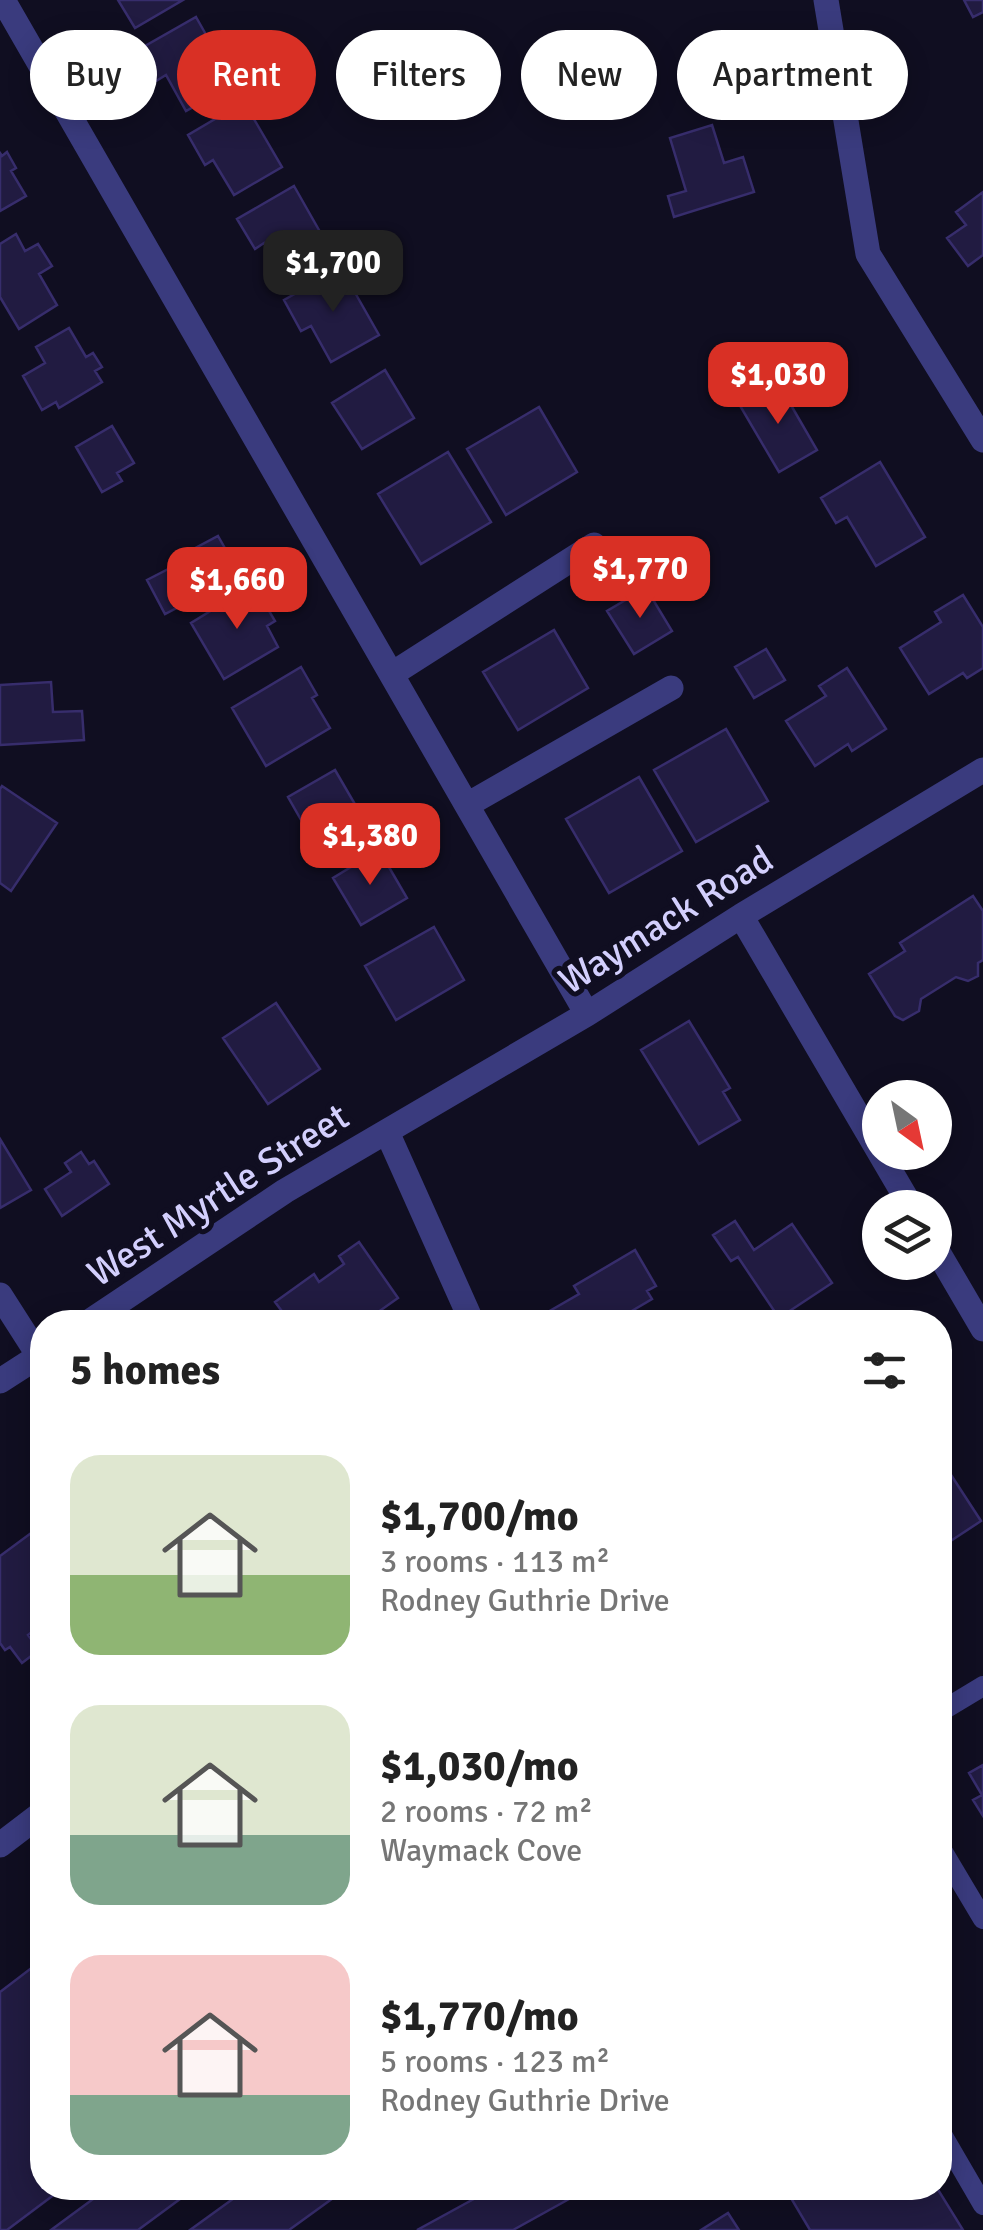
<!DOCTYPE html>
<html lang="en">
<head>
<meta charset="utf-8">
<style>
  :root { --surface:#fff; --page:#f6f6f6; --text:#222; --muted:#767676; --accent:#d93025 }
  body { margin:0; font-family:Signika,sans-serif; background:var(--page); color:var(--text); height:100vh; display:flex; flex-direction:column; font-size:38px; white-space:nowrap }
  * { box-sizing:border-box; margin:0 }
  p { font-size:32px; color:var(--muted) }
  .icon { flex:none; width:55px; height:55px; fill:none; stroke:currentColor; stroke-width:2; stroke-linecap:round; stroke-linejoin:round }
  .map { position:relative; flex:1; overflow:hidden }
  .details { position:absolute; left:30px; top:1310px; width:922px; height:890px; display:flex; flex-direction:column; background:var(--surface); border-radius:40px; box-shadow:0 5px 25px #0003 }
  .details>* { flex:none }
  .hud { position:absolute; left:30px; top:30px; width:925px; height:90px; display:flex; gap:20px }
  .needle { width:65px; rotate:147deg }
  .fabs { position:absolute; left:862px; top:1080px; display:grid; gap:20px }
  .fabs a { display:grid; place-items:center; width:90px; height:90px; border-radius:50%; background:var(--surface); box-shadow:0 5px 25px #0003; font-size:50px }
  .price { position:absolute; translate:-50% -85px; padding:0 22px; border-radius:20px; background:var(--accent); color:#fff; font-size:32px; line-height:65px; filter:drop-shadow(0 2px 5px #0008) }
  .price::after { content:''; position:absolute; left:50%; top:60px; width:30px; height:22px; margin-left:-15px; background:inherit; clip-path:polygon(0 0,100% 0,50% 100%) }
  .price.current { background:#222; color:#fff }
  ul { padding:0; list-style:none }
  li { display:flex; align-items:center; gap:30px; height:250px; padding:0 40px }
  li span { display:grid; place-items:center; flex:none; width:280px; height:200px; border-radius:30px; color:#555 }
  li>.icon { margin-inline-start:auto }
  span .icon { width:120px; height:120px; fill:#fffc; stroke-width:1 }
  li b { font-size:42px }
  h2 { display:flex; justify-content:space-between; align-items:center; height:120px; padding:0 40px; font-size:42px }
  .chip { padding:0 35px; border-radius:45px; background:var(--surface); box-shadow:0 5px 25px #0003; font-size:35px; line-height:90px }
  .chip.current { background:var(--accent); color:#fff }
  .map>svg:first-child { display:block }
  .building { fill:#211b41; stroke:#372d6c; stroke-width:2.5 }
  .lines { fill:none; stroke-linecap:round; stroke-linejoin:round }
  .service { stroke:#3a3b7e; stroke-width:20 }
  .minor { stroke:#3a3b7e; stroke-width:25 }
  .labels { text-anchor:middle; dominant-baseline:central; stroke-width:10; stroke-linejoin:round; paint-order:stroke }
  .street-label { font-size:38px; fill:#d3cffd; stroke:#100e21 }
</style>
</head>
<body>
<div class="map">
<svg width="983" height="2230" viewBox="0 0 983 2230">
  <rect width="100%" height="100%" fill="#100e21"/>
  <path class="building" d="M118 0H183L135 28Z
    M964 0H983V12L973 17Z
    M196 17 234 84 186 111 166 75 156 81 138 50Z
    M244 102 282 167 234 195 213 160 205 165 188 135Z
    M712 125 724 163 743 157 754 192 674 217 668 196 686 191 670 138Z
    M7 152 16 168 11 171 26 196 0 211V153L2 156Z
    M294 186 332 253 285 280 264 243 255 249 237 219Z
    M983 192V255L968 266 947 238 966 225 956 212Z
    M16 234 25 251 38 244 52 266 39 274 57 305 19 329 0 297V244Z
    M341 268 379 335 331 362 311 326 301 331 284 300Z
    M69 328 86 357 93 353 102 367 95 371 102 382 59 408 56 402 42 410 23 376 45 363 36 347Z
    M385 370 414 418 362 449 332 403Z
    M777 381 817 450 779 472 739 404Z
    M539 407 577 472 506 515 467 449Z
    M112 426 134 463 117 473 122 481 102 492 76 447Z
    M448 452 491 522 421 564 378 494Z
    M880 462 925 537 876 566 847 517 836 523 821 498Z
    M218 536 230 557 223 561 232 579 165 614 147 580 174 566 171 561Z
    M248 588 252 595 258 592 275 621 267 626 278 647 224 679 191 623Z
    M646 588 672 631 634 654 607 611Z
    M963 595 983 627V668L967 678 963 673 929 694 900 648 941 622 935 612Z
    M554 630 588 688 518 730 483 672Z
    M766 649 785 680 754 698 735 667Z
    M301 667 317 695 312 698 330 728 266 766 232 708Z
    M847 668 886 729 852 751 848 744 815 766 786 721 826 696 819 686Z
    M51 682 53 712 82 711 84 740 0 745V685Z
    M726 729 768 801 696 842 654 770Z
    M335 770 363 818 316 846 288 797Z
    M639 777 682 851 609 893 566 819Z
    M2 786 57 823 11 891 0 883V789Z
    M379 850 407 898 361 925 333 878Z
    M973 896 983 911V960L978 963V976L968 981 956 977 921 999 919 1011 903 1020 895 1016 869 974 905 951 900 943Z
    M434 927 464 980 396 1020 365 966Z
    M276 1003 320 1069 268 1104 223 1038Z
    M689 1021 730 1088 723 1092 740 1120 699 1144 641 1050Z
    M0 1139 31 1190 0 1208Z
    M81 1152 89 1164 94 1161 109 1184 62 1216 45 1189 71 1172 65 1163Z
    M735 1221 754 1250 792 1224 832 1283 779 1318 738 1257 731 1261 713 1235Z
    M359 1242 398 1298 364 1322H267L266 1320 281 1310 275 1302 314 1274 319 1282 344 1264 339 1256Z
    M635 1250 656 1286 647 1291 652 1299 613 1322H597L591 1312 573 1322H554L548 1312 579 1294 574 1286Z
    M940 1458 981 1521 940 1548Z
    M42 1525V1624L28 1635 39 1650 22 1663 10 1647 5 1650 0 1643V1556Z
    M983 1765V1816L973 1800 982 1795 969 1773Z
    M42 1960V2188H63L7 2230H0V1992Z
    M108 2188H195L138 2230H51Z
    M248 2188H347L289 2230H190Z
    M494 2188H589L513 2230H417Z
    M785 2188H937L963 2230H810Z
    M728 2213 739 2230H701Z"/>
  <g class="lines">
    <path class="service" d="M940 1712 983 1686
      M940 1847 983 1919
      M940 2131 983 2205"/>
    <path class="minor" d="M3 0 587 1014
      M826 0 868 254 983 440
      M392 674 594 545
      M467 805 671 688
      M741 916 912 1208
      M387 1132 472 1322
      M935 1247 983 1329
      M0 1295 39 1356
      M89 1322 285 1191 587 1014 741 916 983 770
      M0 1381 42 1354
      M0 1845 42 1813"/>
  </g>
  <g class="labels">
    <g class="street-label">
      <text transform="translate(666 920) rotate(-32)">Waymack Road</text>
      <text transform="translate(218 1195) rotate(-33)">West Myrtle Street</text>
    </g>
  </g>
</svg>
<div class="fabs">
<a><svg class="needle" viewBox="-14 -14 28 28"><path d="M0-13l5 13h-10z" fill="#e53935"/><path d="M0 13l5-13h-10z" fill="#767676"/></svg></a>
<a><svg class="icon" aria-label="layers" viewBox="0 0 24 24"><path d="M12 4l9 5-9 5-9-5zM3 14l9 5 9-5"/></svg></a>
</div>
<b class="price current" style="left:333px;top:315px">$1,700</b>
<b class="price" style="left:778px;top:427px">$1,030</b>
<b class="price" style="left:640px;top:621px">$1,770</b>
<b class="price" style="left:237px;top:632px">$1,660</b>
<b class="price" style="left:370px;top:888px">$1,380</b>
<div class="hud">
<a class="chip">Buy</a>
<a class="chip current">Rent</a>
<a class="chip">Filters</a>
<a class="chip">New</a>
<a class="chip">Apartment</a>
</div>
<section class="details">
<h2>5 homes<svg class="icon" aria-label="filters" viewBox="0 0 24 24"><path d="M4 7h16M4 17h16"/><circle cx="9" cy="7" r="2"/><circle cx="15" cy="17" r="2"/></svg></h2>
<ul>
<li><span style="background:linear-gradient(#dfe7d0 60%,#8fb573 0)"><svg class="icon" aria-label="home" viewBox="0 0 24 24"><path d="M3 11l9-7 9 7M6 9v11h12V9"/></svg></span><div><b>$1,700/mo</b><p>3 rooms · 113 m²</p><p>Rodney Guthrie Drive</p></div></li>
<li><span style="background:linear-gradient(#dfe7d0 65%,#7fa58c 0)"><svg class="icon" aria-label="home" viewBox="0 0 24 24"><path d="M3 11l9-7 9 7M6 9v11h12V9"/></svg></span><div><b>$1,030/mo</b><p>2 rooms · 72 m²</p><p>Waymack Cove</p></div></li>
<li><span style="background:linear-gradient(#f6c9c9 70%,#7fa58c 0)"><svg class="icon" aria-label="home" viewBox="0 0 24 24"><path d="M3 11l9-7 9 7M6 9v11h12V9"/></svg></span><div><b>$1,770/mo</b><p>5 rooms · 123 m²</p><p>Rodney Guthrie Drive</p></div></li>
</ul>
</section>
</div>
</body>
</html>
